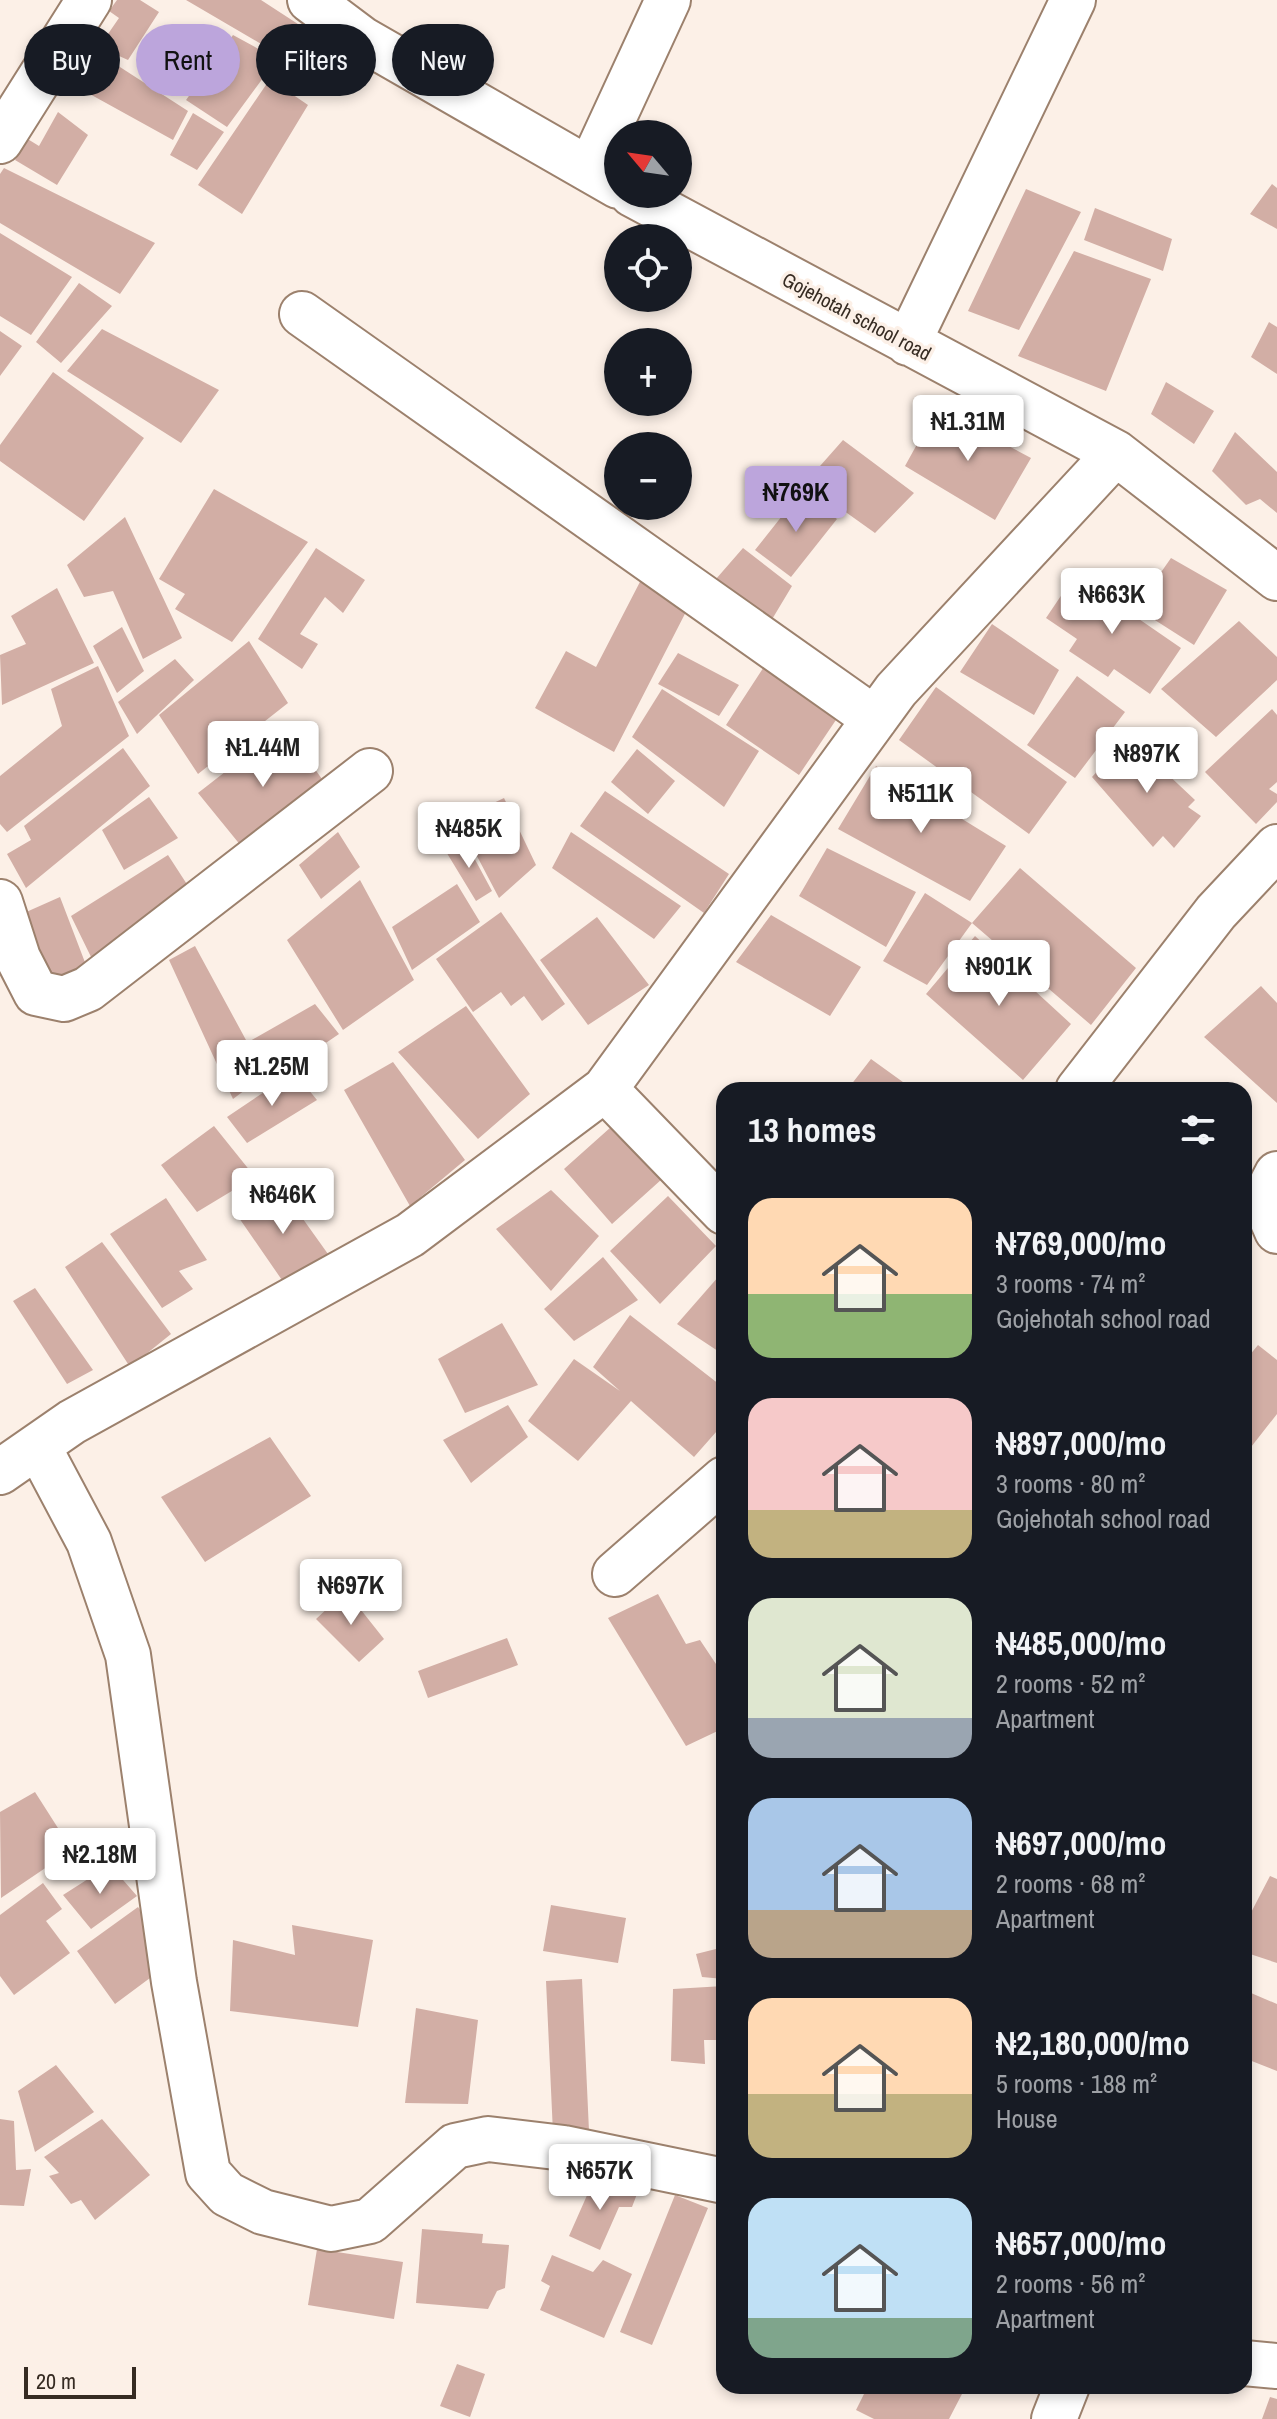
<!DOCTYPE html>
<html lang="en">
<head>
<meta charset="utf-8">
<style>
  :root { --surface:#171b24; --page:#242831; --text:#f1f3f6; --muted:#9ea1a6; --accent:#bca5dc }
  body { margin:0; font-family:"Archivo Narrow",sans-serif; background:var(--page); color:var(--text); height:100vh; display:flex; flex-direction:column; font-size:30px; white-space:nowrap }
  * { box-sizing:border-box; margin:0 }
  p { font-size:26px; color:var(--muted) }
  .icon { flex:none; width:44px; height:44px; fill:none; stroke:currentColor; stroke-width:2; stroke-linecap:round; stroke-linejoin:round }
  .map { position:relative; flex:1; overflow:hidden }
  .side { position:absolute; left:716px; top:1082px; width:536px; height:1312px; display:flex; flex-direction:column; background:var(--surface); border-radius:24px; box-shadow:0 4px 12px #0003 }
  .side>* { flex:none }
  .top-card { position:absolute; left:24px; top:24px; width:572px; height:72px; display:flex; gap:16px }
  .needle { width:52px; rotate:299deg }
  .fabs { position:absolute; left:604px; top:120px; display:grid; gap:16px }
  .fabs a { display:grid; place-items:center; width:88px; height:88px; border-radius:50%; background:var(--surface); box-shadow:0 4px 12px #0003; font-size:40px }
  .scale { position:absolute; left:24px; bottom:20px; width:112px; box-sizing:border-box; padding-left:8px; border:4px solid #362b22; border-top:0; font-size:22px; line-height:28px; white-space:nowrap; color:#362b22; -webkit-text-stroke:6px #fcf0e7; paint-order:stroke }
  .price { position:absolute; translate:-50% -68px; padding:0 18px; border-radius:8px; background:#fff; color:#222; font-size:26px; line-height:52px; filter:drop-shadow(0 2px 4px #0008) }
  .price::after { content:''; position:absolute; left:50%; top:48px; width:24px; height:18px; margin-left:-12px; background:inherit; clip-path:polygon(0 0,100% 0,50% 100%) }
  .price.current { background:var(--accent); color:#111 }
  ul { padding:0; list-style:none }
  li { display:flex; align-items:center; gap:24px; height:200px; padding:0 32px }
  li span { display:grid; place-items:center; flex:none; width:224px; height:160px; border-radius:24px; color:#555 }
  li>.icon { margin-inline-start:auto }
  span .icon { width:96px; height:96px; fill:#fffc; stroke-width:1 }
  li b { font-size:34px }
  h2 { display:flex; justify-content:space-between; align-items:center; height:96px; padding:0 32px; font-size:34px }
  .pill { padding:0 28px; border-radius:36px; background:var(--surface); box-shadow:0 4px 12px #0003; font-size:28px; line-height:72px }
  .pill.current { background:var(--accent); color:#111 }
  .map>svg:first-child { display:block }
  .building { fill:#d2aea5 }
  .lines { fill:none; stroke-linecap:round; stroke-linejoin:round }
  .minor-casing { stroke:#9c816d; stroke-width:48 }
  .minor { stroke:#fff; stroke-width:44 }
  .labels { text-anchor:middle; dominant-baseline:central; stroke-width:7; stroke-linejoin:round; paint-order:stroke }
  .street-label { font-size:20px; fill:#362b22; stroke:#fcf0e7 }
</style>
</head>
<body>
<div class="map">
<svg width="1277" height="2419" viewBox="0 0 1277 2419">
  <rect width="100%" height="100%" fill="#fcf0e7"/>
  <path class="building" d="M117 0H140L159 12 128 60 99 47 119 18 109 11Z
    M186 0H261L301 26 280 55Z
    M233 35 277 59 227 127 186 100Z
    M89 47 188 111 173 140 68 82Z
    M270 79 308 105 242 214 198 185Z
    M58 112 88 135 57 185 15 160 26 138 39 146Z
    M193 113 224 132 197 170 170 155Z
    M4 168 155 243 120 294 0 223V174Z
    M1272 184 1277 188V229L1250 214Z
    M1026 189 1081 212 1019 330 968 311Z
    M1095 208 1172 239 1163 271 1084 240Z
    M0 233 72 277 31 335 0 316Z
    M1074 251 1151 279 1106 391 1018 356Z
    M79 283 112 306 61 363 36 342Z
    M1269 322 1277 327V374L1251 357Z
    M102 329 219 390 181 443 67 371Z
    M0 331 22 346 0 376Z
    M53 372 144 438 84 521 0 461V445Z
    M1166 382 1214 411 1194 444 1151 414Z
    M937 408 1031 458 995 520 905 466Z
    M1235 432 1277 472V513L1260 499 1246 505 1212 471Z
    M843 440 914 493 875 533 805 483Z
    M214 489 308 542 232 642 175 609 185 594 159 579Z
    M801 492 837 519 791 577 755 550Z
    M125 517 182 638 143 659 113 591 84 597 67 565Z
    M316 548 365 580 343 613 325 597 300 634 318 644 302 669 258 639Z
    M743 548 792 586 771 621 716 579Z
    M1171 558 1227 590 1194 645 1136 608Z
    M1075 575 1181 648 1150 694 1114 669 1108 677 1069 651 1077 639 1046 618Z
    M643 576 690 604 614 752 535 708 566 651 596 667Z
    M57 588 94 663 2 705 0 655 26 644 11 616Z
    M1239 621 1277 657V680L1216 737 1161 689Z
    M992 624 1059 670 1034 715 960 672Z
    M122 627 144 671 117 693 93 646Z
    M249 641 288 703 198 774 159 715Z
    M678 653 739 685 719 716 658 684Z
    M771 656 844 708 799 775 726 725Z
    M175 659 194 680 137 734 118 702Z
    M98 666 129 736 7 832 0 824V776L62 726 51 689Z
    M1077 676 1125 712 1075 778 1027 745Z
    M936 687 1067 782 1029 834 899 740Z
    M662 689 759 751 724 807 632 737Z
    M1272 709 1277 715V782L1269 789 1277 794V802L1256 824 1205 772Z
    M284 726 327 786 246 852 198 793Z
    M1128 737 1195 800 1188 807 1201 816 1174 848 1163 836 1153 847 1092 777Z
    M123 748 150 786 26 888 7 854 31 840 24 826Z
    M637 749 675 781 648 814 611 782Z
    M876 766 1006 846 970 901 838 829Z
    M605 791 729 874 704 913 580 826Z
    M149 797 178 838 124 870 102 830Z
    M504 798 536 865 499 898 458 820Z
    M338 832 360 867 321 899 299 865Z
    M571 832 681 906 654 939 552 868Z
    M465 841 492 891 476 901 445 850Z
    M827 848 916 892 886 947 799 896Z
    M168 855 192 892 93 961 71 916Z
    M1020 868 1136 968 1091 1025 972 923Z
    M360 880 414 980 343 1030 287 940Z
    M457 884 480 922 412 970 392 927Z
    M925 893 972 923 927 985 883 961Z
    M60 897 86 965 53 983 24 913Z
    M501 912 565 1004 542 1021 524 996 511 1006 501 992 473 1012 436 959Z
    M771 915 861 967 830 1016 736 962Z
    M597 917 649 985 588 1025 540 960Z
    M975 936 1071 1024 1023 1080 926 994Z
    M195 946 265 1075 233 1099 169 960Z
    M1261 986 1277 1003V1103L1204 1037Z
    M315 1004 339 1034 273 1079 250 1041Z
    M466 1006 530 1094 478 1139 398 1052Z
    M871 1059 914 1090H847Z
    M393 1062 465 1160 410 1206 344 1090Z
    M294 1072 317 1100 247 1143 227 1117Z
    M214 1126 255 1177 197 1212 161 1165Z
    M611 1127 662 1179 612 1224 564 1169Z
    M551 1190 599 1236 551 1291 496 1229Z
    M283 1191 328 1254 284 1283 237 1215Z
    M668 1196 716 1246 660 1304 610 1251Z
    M166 1198 207 1260 179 1271 193 1289 162 1308 110 1234Z
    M102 1242 171 1334 130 1367 65 1267Z
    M603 1257 638 1300 574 1341 544 1309Z
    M719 1276 724 1280V1355L677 1324Z
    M35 1288 93 1370 67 1384 13 1301Z
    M630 1315 724 1388V1423L694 1457 631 1401 578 1461 528 1421 574 1359 620 1391 593 1367Z
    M502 1323 538 1385 465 1413 438 1359Z
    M1258 1345 1277 1360V1414L1244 1456V1362Z
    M508 1405 528 1437 471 1483 443 1440Z
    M270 1437 311 1496 205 1562 161 1497Z
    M346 1591 384 1639 359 1662 316 1619Z
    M658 1594 686 1644 700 1640 724 1676V1728L686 1746 608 1618Z
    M507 1638 518 1665 428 1698 418 1671Z
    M35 1792 72 1850 1 1898 0 1812Z
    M110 1865 137 1896 91 1929 63 1895Z
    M1270 1876 1277 1879V1963L1244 1952V1926Z
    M43 1883 62 1909 46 1921 70 1953 14 1995 0 1976V1915Z
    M551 1905 626 1918 618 1963 543 1951Z
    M138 1907 151 1925 150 1978 115 2004 77 1951Z
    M292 1925 373 1940 358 2027 230 2011 233 1940 295 1955Z
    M724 1947V1979L702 1977 696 1954Z
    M582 1979 589 2131 553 2133 546 1981Z
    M724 1986V2040H704L705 2064 671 2061 673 1989Z
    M1244 1990 1277 2004V2071L1244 2058Z
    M416 2008 478 2020 468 2104 405 2103Z
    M56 2065 94 2112 35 2152 18 2091Z
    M0 2119 14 2121 16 2170 31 2169 24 2206 0 2205Z
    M102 2119 150 2175 95 2220 81 2200 71 2204 49 2176 59 2173 44 2157Z
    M596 2175 637 2194 632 2207H619L600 2250 569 2236Z
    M675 2195 708 2208 652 2345 620 2332Z
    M422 2229 483 2234 482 2243 509 2245 505 2288 497 2291 488 2309 416 2303Z
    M317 2249 403 2262 394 2319 308 2305Z
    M552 2255 593 2272 603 2260 632 2274 604 2338 540 2310 550 2286 541 2281Z
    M457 2364 485 2374 470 2417 440 2406Z
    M868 2386H947L962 2394 949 2419H874L856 2410Z
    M1270 2397 1277 2399V2419H1262Z"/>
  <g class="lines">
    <g class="minor-casing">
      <path id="minor" d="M310 0 362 39 618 186
        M0 141 89 0
        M590 169 668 0
        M632 194 1116 453 1277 578
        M302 314 875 719
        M908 343 1073 0
        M0 902 18 958 36 993 64 999 88 989 370 771
        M605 1089 724 1212
        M1078 1090 1216 912 1277 847
        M1277 1174C1264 1196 1266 1208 1277 1231
        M38 1446 89 1542 128 1655 174 1982 208 2173 227 2194 263 2212 331 2229 370 2221 455 2146 488 2139 564 2148 724 2181
        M0 1472 72 1422 410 1235 605 1089 896 690 1116 453
        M615 1574 724 1479
        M1244 2363 1277 2366
        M1054 2419 1067 2386"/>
    </g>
    <use href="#minor" class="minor"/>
  </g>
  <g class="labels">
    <g class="street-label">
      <text transform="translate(857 316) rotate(28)">Gojehotah school road</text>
    </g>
  </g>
</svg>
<div class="fabs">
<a><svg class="needle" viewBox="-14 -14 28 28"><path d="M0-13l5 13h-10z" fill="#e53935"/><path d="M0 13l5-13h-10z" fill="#9ea1a6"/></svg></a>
<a><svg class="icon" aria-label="locate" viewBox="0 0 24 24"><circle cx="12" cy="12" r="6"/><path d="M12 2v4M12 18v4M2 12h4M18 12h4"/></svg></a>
<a>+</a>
<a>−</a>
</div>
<div class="scale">20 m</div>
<b class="price" style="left:968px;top:463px">₦1.31M</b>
<b class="price current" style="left:796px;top:534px">₦769K</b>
<b class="price" style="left:1112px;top:636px">₦663K</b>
<b class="price" style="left:263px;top:789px">₦1.44M</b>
<b class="price" style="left:1147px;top:795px">₦897K</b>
<b class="price" style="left:921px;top:835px">₦511K</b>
<b class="price" style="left:469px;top:870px">₦485K</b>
<b class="price" style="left:999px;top:1008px">₦901K</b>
<b class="price" style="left:272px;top:1108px">₦1.25M</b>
<b class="price" style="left:283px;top:1236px">₦646K</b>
<b class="price" style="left:351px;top:1627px">₦697K</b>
<b class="price" style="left:100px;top:1896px">₦2.18M</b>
<b class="price" style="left:600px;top:2212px">₦657K</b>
<div class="top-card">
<a class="pill">Buy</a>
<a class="pill current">Rent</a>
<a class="pill">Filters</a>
<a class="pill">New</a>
</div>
<section class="side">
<h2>13 homes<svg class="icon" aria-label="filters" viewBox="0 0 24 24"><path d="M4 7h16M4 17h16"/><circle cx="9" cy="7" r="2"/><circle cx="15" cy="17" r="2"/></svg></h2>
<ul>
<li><span style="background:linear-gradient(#ffd9b3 60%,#8fb573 0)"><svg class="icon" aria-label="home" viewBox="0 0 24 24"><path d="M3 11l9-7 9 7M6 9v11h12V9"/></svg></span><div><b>₦769,000/mo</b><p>3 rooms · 74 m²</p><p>Gojehotah school road</p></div></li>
<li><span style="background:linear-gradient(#f6c9c9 70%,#c2b280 0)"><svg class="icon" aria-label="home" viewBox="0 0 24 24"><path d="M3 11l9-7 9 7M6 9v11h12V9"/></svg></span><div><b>₦897,000/mo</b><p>3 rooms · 80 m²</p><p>Gojehotah school road</p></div></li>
<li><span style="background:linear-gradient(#dfe7d0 75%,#9aa5b1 0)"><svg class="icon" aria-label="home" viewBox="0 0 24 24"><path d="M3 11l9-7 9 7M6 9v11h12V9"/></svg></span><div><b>₦485,000/mo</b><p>2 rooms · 52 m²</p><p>Apartment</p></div></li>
<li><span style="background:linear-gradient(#a9c7e8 70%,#b9a48a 0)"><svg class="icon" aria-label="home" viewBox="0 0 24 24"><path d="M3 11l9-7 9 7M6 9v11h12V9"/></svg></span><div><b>₦697,000/mo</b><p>2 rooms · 68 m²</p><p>Apartment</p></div></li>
<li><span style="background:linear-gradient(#ffd9b3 60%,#c2b280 0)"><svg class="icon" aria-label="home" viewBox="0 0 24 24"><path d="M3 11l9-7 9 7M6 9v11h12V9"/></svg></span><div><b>₦2,180,000/mo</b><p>5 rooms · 188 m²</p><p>House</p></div></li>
<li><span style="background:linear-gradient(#bfe0f5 75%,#7fa58c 0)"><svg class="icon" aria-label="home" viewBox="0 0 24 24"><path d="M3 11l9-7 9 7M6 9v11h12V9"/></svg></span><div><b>₦657,000/mo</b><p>2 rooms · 56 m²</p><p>Apartment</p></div></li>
</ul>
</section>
</div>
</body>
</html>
